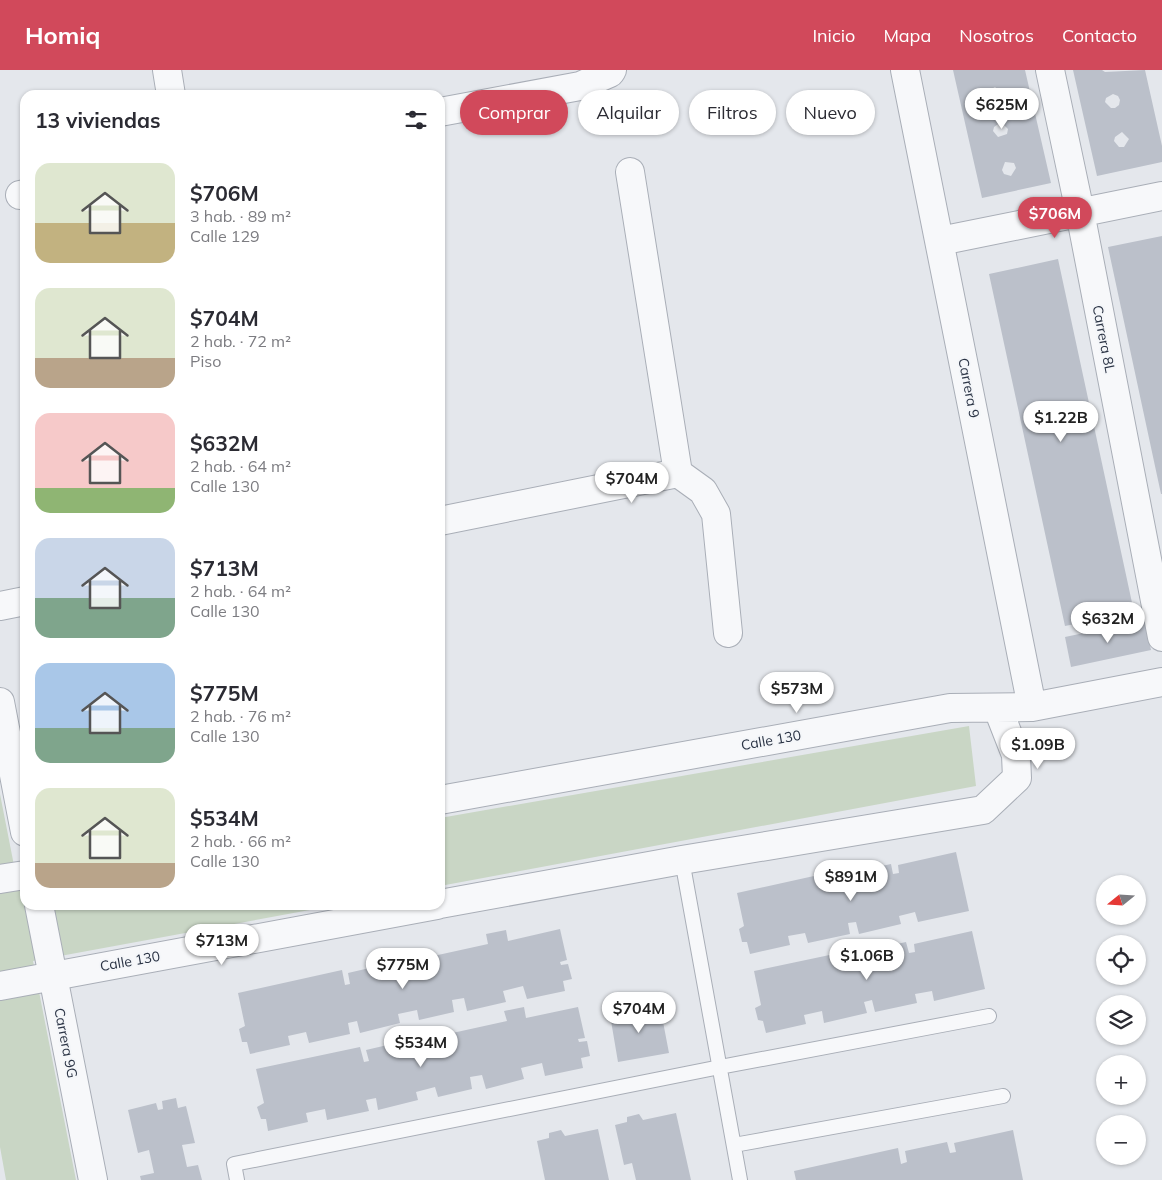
<!DOCTYPE html>
<html lang="es">
<head>
<meta charset="utf-8">
<style>
  :root { --surface:#fff; --page:#f7f7f7; --text:#2b2b33; --muted:#7c7c81; --accent:#d1495b }
  body { margin:0; font-family:Mulish,sans-serif; background:var(--page); color:var(--text); height:100vh; display:flex; flex-direction:column; font-size:19px; white-space:nowrap }
  * { box-sizing:border-box; margin:0 }
  p { font-size:16px; color:var(--muted) }
  .icon { flex:none; width:28px; height:28px; fill:none; stroke:currentColor; stroke-width:2; stroke-linecap:round; stroke-linejoin:round }
  .map { position:relative; flex:1; overflow:hidden }
  .sheet { position:absolute; left:20px; top:20px; width:425px; height:820px; display:flex; flex-direction:column; background:var(--surface); border-radius:15px; box-shadow:0 1px 4px #0004 }
  .sheet>* { flex:none }
  .hud { position:absolute; left:460px; top:20px; width:475px; height:45px; display:flex; gap:10px }
  .needle { width:32px; rotate:252deg }
  .controls { position:absolute; left:1096px; top:805px; display:grid; gap:10px }
  .controls a { display:grid; place-items:center; width:50px; height:50px; border-radius:50%; background:var(--surface); box-shadow:0 1px 4px #0004; font-size:25px }
  .price { position:absolute; translate:-50% -42px; padding:0 11px; border-radius:18px; background:#fff; color:#222; font-size:16px; line-height:32px; filter:drop-shadow(0 1px 2px #0008) }
  .price::after { content:''; position:absolute; left:50%; top:30px; width:15px; height:11px; margin-left:-8px; background:inherit; clip-path:polygon(0 0,100% 0,50% 100%) }
  .price.selected { background:var(--accent); color:#fff }
  ul { padding:0; list-style:none }
  li { display:flex; align-items:center; gap:15px; height:125px; padding:0 15px }
  li span { display:grid; place-items:center; flex:none; width:140px; height:100px; border-radius:15px; color:#555 }
  li>.icon { margin-inline-start:auto }
  span .icon { width:60px; height:60px; fill:#fffc; stroke-width:1 }
  li b { font-size:21px }
  h2 { display:flex; justify-content:space-between; align-items:center; height:60px; padding:0 15px; font-size:21px }
  .tag { padding:0 18px; border-radius:22px; background:var(--surface); box-shadow:0 1px 4px #0004; font-size:18px; line-height:45px }
  .tag.selected { background:var(--accent); color:#fff }
  header { display:flex; align-items:center; gap:30px; box-sizing:border-box; height:70px; padding:0 25px; background:var(--accent); color:#fff }
  header strong { font-size:24px }
  nav { display:flex; gap:28px; margin-inline-start:auto; font-size:18px }
  .map>svg:first-child { display:block }
  .green { fill:#c9d6c5 }
  .building { fill:#bbc0ca; fill-rule:evenodd }
  .lines { fill:none; stroke-linecap:round; stroke-linejoin:round }
  .service-casing { stroke:#a9aeb7; stroke-width:16 }
  .minor-casing { stroke:#a9aeb7; stroke-width:30 }
  .tertiary-casing { stroke:#a9aeb7; stroke-width:30 }
  .service { stroke:#f7f8fa; stroke-width:14 }
  .minor { stroke:#f7f8fa; stroke-width:28 }
  .tertiary { stroke:#f7f8fa; stroke-width:28 }
  .labels { text-anchor:middle; dominant-baseline:central; stroke-width:4; stroke-linejoin:round; paint-order:stroke }
  .street-label { font-size:14px; fill:#2b3445; stroke:#f4f6f9 }
</style>
</head>
<body>
<header>
<strong>Homiq</strong>
<nav><a>Inicio</a><a>Mapa</a><a>Nosotros</a><a>Contacto</a></nav>
</header>
<div class="map">
<svg width="1162" height="1110" viewBox="0 0 1162 1110">
  <rect width="100%" height="100%" fill="#e4e7ec"/>
  <path class="green" d="M969 656 976 716 440 816V748Z
    M0 724 19 821 25 820V835H337L33 891 76 1110H6L0 1077Z"/>
  <path class="building" d="M953 0H1025L1051 113 982 128ZM995 17 1002 23 1000 28 992 31 989 29 988 21ZM1001 52 1008 59 1007 64 998 67 993 61 994 57ZM1005 92 1014 93 1016 98 1011 106 1004 104 1002 100Z
    M1073 0H1102L1105 2 1145 0 1162 76V92L1097 106ZM1113 24 1118 26 1120 30 1119 35 1115 38H1111L1105 32 1106 28ZM1122 62 1129 69 1124 77H1119L1114 71 1115 67Z
    M1162 166V424H1161L1108 177Z
    M1058 189 1134 542 1065 556 989 204Z
    M1145 550 1151 580 1071 597 1065 567Z
    M956 782 969 841 918 852 915 842 899 846 901 854 859 864 856 852 848 853 850 864 808 873 805 863 788 866 790 875 750 884 747 872H742L739 859 744 856 737 823 841 800 845 815 850 814 848 803 891 794 893 804 899 803 898 795Z
    M560 859 567 890 560 892 561 895 568 894 572 909 563 911 565 921 527 929 523 916 503 921 506 932 467 941 464 928 452 930 454 942 419 950 417 940 398 944 400 953 360 963 357 951 348 953 350 964 309 973 306 962 288 966 290 975 250 984 247 972H242L239 959 245 956 238 923 342 900 345 915 350 914 348 903 391 893 393 904 399 903 397 894 488 874 486 864 506 860 508 871Z
    M972 861 985 919 934 931 932 921 915 924 917 933 875 942 872 930 864 932 867 943 824 953 822 941 804 945 806 954 766 963 763 951 758 950 755 938 761 935 754 901 858 879 861 894 866 892 864 881 906 872 909 883 915 882 914 874Z
    M660 936 669 983 618 992 610 945Z
    M524 937 526 948 578 937 585 968 578 969 579 972 587 971 590 986 581 988 583 998 545 1006 542 993 521 998 524 1009 486 1019 482 1005 470 1007 472 1019 438 1027 435 1017 416 1022 418 1030 378 1040 376 1028 366 1030 369 1041 327 1050 325 1039 306 1043 308 1052 268 1061 266 1049H261L257 1037 264 1033 256 999 360 977 364 992 369 991 366 980 409 970 412 981 418 980 416 971 507 951 504 941Z
    M176 1028 178 1038 186 1036 195 1073 182 1075 187 1097 198 1095 202 1110H141L140 1106 154 1103 149 1080 138 1083 128 1040 156 1033 158 1040 163 1039 162 1031Z
    M676 1043 691 1110H636L632 1093 624 1095 615 1055 627 1052V1047L639 1044 643 1050Z
    M598 1059 609 1110H545L537 1071 549 1068V1063L561 1060 565 1066Z
    M1013 1060 1023 1110H796L794 1101 898 1078 901 1094 907 1092 905 1081 947 1072 950 1083 956 1082 954 1073Z"/>
  <g class="lines">
    <g class="service-casing">
      <path id="service" d="M682 790 740 1110
        M734 1075 1003 1026
        M237 1110 234 1094 720 997 989 946"/>
    </g>
    <g class="minor-casing">
      <path id="minor" d="M167 0 171 25
        M905 0 1032 637
        M1050 0 1080 142 1162 567
        M440 42 580 16 610 3 612 0
        M630 102 678 403
        M20 125 25 124
        M940 171 1162 126
        M440 451 678 403 703 421 716 444 728 563
        M0 536 25 531
        M440 730 950 638 1032 637 1162 612
        M0 809 25 805
        M440 834 682 790 983 740 1017 708 1016 685 998 639
        M0 916 437 835"/>
    </g>
    <g class="tertiary-casing">
      <path id="tertiary" d="M0 632 25 762
        M39 835 93 1110"/>
    </g>
    <use href="#service" class="service"/>
    <use href="#minor" class="minor"/>
    <use href="#tertiary" class="tertiary"/>
  </g>
  <g class="labels">
    <g class="street-label">
      <text transform="translate(1104 269) rotate(79)">Carrera 8L</text>
      <text transform="translate(969 318) rotate(79)">Carrera 9</text>
      <text transform="translate(771 670) rotate(-10)">Calle 130</text>
      <text transform="translate(130 891) rotate(-10)">Calle 130</text>
      <text transform="translate(66 973) rotate(79)">Carrera 9G</text>
    </g>
  </g>
</svg>
<div class="controls">
<a><svg class="needle" viewBox="-14 -14 28 28"><path d="M0-13l5 13h-10z" fill="#e53935"/><path d="M0 13l5-13h-10z" fill="#7c7c81"/></svg></a>
<a><svg class="icon" aria-label="locate" viewBox="0 0 24 24"><circle cx="12" cy="12" r="6"/><path d="M12 2v4M12 18v4M2 12h4M18 12h4"/></svg></a>
<a><svg class="icon" aria-label="layers" viewBox="0 0 24 24"><path d="M12 4l9 5-9 5-9-5zM3 14l9 5 9-5"/></svg></a>
<a>+</a>
<a>−</a>
</div>
<b class="price" style="left:1002px;top:60px">$625M</b>
<b class="price selected" style="left:1055px;top:169px">$706M</b>
<b class="price" style="left:1061px;top:373px">$1.22B</b>
<b class="price" style="left:632px;top:434px">$704M</b>
<b class="price" style="left:1108px;top:574px">$632M</b>
<b class="price" style="left:797px;top:644px">$573M</b>
<b class="price" style="left:1038px;top:700px">$1.09B</b>
<b class="price" style="left:851px;top:832px">$891M</b>
<b class="price" style="left:222px;top:896px">$713M</b>
<b class="price" style="left:867px;top:911px">$1.06B</b>
<b class="price" style="left:403px;top:920px">$775M</b>
<b class="price" style="left:639px;top:964px">$704M</b>
<b class="price" style="left:421px;top:998px">$534M</b>
<div class="hud">
<a class="tag selected">Comprar</a>
<a class="tag">Alquilar</a>
<a class="tag">Filtros</a>
<a class="tag">Nuevo</a>
</div>
<section class="sheet">
<h2>13 viviendas<svg class="icon" aria-label="filters" viewBox="0 0 24 24"><path d="M4 7h16M4 17h16"/><circle cx="9" cy="7" r="2"/><circle cx="15" cy="17" r="2"/></svg></h2>
<ul>
<li><span style="background:linear-gradient(#dfe7d0 60%,#c2b280 0)"><svg class="icon" aria-label="home" viewBox="0 0 24 24"><path d="M3 11l9-7 9 7M6 9v11h12V9"/></svg></span><div><b>$706M</b><p>3 hab. · 89 m²</p><p>Calle 129</p></div></li>
<li><span style="background:linear-gradient(#dfe7d0 70%,#b9a48a 0)"><svg class="icon" aria-label="home" viewBox="0 0 24 24"><path d="M3 11l9-7 9 7M6 9v11h12V9"/></svg></span><div><b>$704M</b><p>2 hab. · 72 m²</p><p>Piso</p></div></li>
<li><span style="background:linear-gradient(#f6c9c9 75%,#8fb573 0)"><svg class="icon" aria-label="home" viewBox="0 0 24 24"><path d="M3 11l9-7 9 7M6 9v11h12V9"/></svg></span><div><b>$632M</b><p>2 hab. · 64 m²</p><p>Calle 130</p></div></li>
<li><span style="background:linear-gradient(#c9d6e8 60%,#7fa58c 0)"><svg class="icon" aria-label="home" viewBox="0 0 24 24"><path d="M3 11l9-7 9 7M6 9v11h12V9"/></svg></span><div><b>$713M</b><p>2 hab. · 64 m²</p><p>Calle 130</p></div></li>
<li><span style="background:linear-gradient(#a9c7e8 65%,#7fa58c 0)"><svg class="icon" aria-label="home" viewBox="0 0 24 24"><path d="M3 11l9-7 9 7M6 9v11h12V9"/></svg></span><div><b>$775M</b><p>2 hab. · 76 m²</p><p>Calle 130</p></div></li>
<li><span style="background:linear-gradient(#dfe7d0 75%,#b9a48a 0)"><svg class="icon" aria-label="home" viewBox="0 0 24 24"><path d="M3 11l9-7 9 7M6 9v11h12V9"/></svg></span><div><b>$534M</b><p>2 hab. · 66 m²</p><p>Calle 130</p></div></li>
</ul>
</section>
</div>
</body>
</html>
